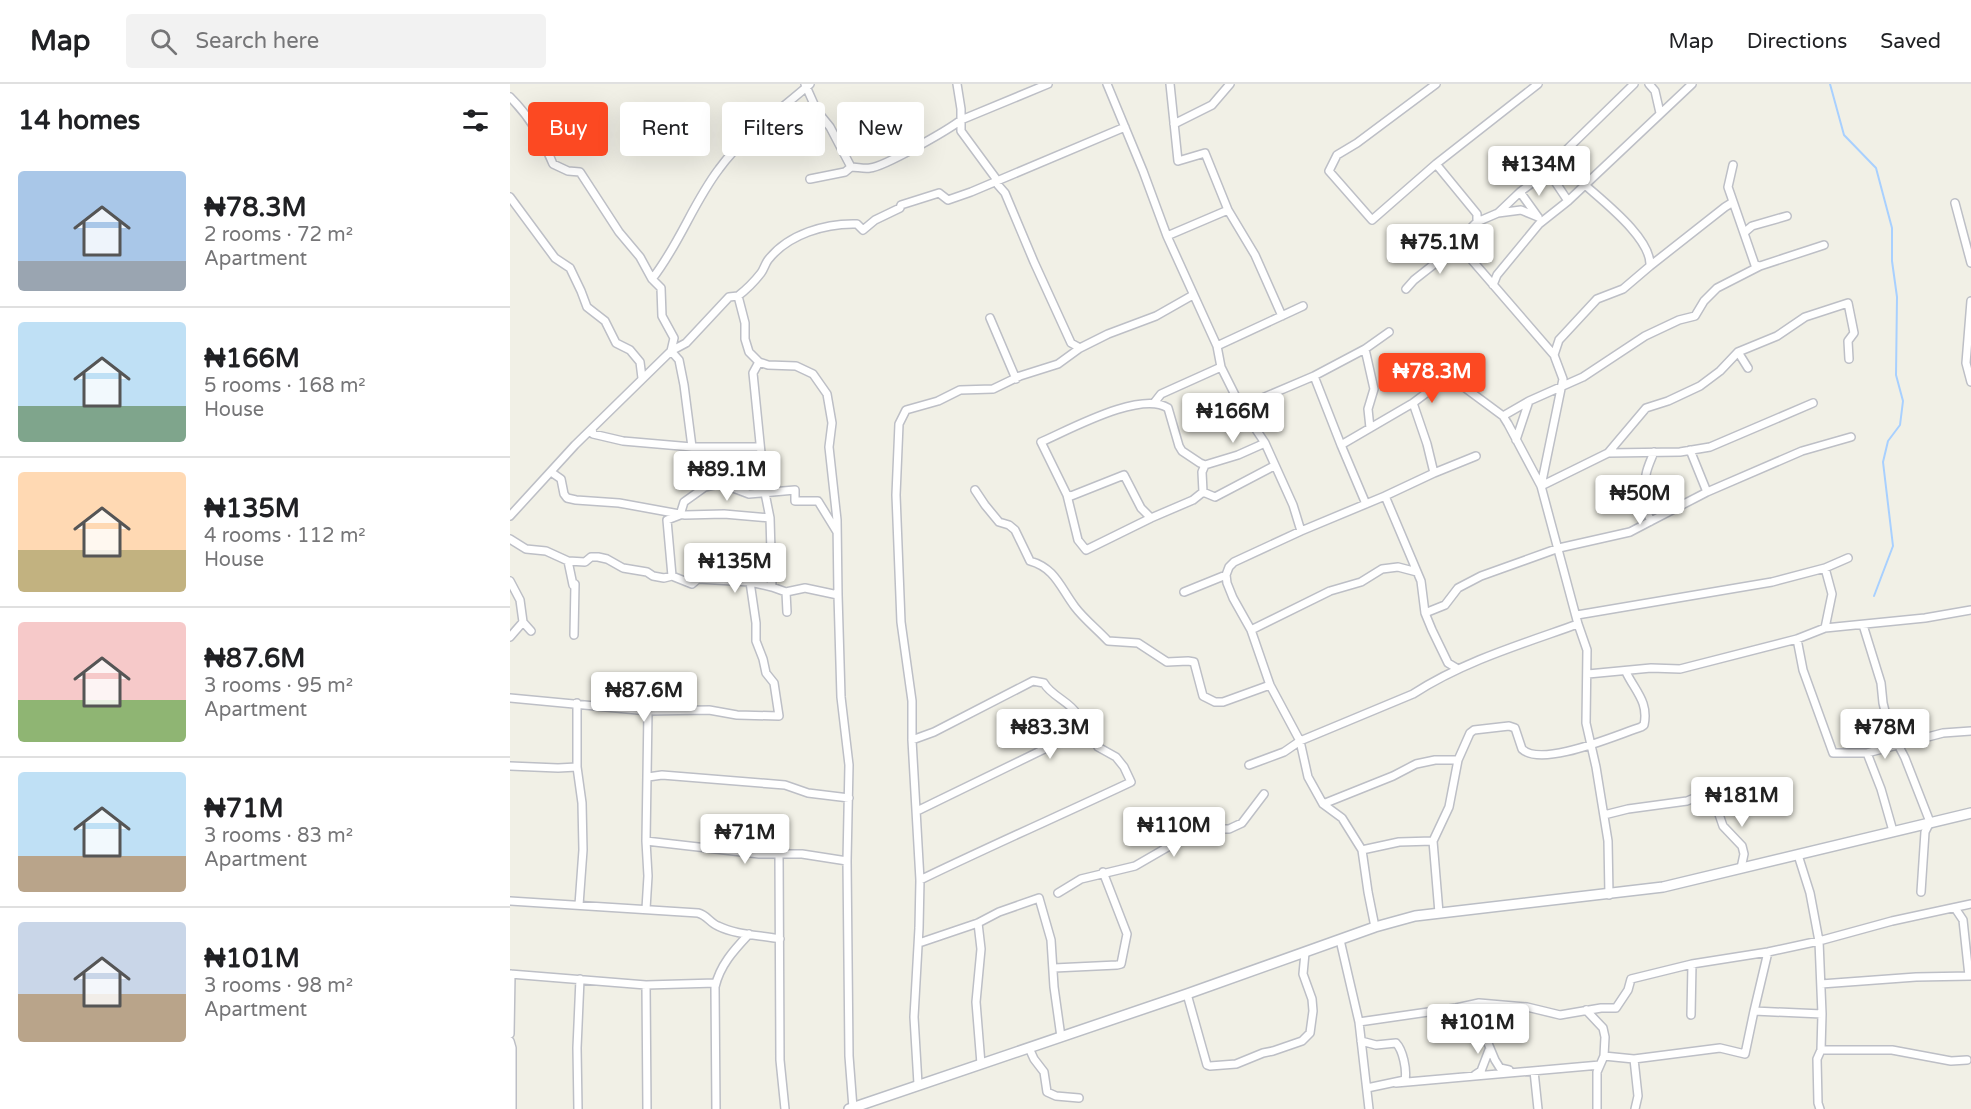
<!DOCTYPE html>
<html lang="en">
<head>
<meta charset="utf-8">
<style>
  :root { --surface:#fff; --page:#f2f2f2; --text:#202124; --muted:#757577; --line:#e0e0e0; --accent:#fc4922 }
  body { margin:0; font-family:"Varela Round",sans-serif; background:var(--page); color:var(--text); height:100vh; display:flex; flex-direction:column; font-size:22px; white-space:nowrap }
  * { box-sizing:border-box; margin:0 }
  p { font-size:20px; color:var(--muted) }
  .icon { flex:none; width:33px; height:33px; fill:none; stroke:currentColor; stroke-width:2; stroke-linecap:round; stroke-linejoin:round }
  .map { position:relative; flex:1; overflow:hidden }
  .drawer { display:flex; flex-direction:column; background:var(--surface); width:510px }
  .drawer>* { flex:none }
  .top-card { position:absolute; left:18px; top:18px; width:570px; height:54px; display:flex; gap:12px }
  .price { position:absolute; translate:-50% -51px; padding:0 14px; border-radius:6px; background:#fff; color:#222; font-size:20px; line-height:39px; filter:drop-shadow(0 2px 3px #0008) }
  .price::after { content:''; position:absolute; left:50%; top:36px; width:18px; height:14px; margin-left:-9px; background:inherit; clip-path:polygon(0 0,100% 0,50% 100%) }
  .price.selected { background:var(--accent); color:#fff }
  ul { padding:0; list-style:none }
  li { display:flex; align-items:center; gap:18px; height:150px; padding:0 18px }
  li+li { border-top:2px solid var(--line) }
  li span { display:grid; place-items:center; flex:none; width:168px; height:120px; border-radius:6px; color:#555 }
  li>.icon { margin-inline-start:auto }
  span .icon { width:72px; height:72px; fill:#fffc; stroke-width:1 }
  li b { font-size:26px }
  h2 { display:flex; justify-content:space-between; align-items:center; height:72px; padding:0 18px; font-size:26px }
  .chip { padding:0 21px; border-radius:6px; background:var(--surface); box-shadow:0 6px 24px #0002; font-size:21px; line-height:54px }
  .chip.selected { background:var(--accent); color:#fff }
  header { display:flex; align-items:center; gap:36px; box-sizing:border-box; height:84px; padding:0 30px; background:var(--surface); border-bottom:2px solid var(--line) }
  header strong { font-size:28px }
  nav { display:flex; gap:33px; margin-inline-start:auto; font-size:21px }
  .search { width:420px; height:54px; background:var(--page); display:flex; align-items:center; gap:15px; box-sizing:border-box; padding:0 21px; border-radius:6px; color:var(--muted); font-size:22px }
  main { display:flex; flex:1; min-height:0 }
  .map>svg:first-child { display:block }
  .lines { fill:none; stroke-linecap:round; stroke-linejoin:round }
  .stream { stroke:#a8d0ff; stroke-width:2 }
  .minor-casing { stroke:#bdbfc6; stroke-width:10 }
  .secondary-casing { stroke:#bbbec5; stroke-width:12 }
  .minor { stroke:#fff; stroke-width:7 }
  .secondary { stroke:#fff; stroke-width:9 }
</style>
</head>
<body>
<header>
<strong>Map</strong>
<div class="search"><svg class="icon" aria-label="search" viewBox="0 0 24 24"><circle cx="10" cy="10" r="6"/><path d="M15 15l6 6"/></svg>Search here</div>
<nav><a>Map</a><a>Directions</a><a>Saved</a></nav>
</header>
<main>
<section class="drawer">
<h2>14 homes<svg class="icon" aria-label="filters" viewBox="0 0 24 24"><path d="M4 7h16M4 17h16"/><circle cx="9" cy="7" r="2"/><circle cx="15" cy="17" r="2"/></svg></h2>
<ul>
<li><span style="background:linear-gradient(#a9c7e8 75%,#9aa5b1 0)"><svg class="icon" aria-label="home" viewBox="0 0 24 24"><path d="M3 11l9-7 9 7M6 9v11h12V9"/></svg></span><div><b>₦78.3M</b><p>2 rooms · 72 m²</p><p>Apartment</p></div></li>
<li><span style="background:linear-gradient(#bfe0f5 70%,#7fa58c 0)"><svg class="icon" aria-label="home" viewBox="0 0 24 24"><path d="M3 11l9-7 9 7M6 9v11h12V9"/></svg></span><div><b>₦166M</b><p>5 rooms · 168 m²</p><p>House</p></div></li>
<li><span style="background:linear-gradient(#ffd9b3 65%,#c2b280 0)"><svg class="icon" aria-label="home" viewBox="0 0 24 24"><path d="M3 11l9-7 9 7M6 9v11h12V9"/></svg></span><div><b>₦135M</b><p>4 rooms · 112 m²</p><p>House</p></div></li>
<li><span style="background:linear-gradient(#f6c9c9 65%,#8fb573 0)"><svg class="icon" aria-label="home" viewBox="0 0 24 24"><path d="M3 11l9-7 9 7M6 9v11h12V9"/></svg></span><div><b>₦87.6M</b><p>3 rooms · 95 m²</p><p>Apartment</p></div></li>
<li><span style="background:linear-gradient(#bfe0f5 70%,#b9a48a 0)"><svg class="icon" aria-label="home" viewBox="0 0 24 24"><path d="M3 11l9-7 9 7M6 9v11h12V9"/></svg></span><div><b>₦71M</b><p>3 rooms · 83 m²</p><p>Apartment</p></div></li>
<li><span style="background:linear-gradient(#c9d6e8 60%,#b9a48a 0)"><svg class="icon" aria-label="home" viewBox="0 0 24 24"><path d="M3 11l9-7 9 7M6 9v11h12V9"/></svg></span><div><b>₦101M</b><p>3 rooms · 98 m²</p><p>Apartment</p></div></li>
</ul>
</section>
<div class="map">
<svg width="1461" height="1025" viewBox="0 0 1461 1025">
  <rect width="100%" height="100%" fill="#f1f0e6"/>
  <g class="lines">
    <path class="stream" d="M1320 0 1334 51 1366 84 1382 144V177L1387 213 1386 291 1393 317 1390 341 1378 357 1373 378 1383 462 1364 512"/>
    <g class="minor-casing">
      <path id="minor" d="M295 0 307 27 320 43 341 83
        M447 0 451 25V47L487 96 488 101 495 109 524 178 561 259 570 264
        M597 0 633 87 657 152
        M660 0 668 77 695 69 718 126 657 152 707 262 711 283 731 323 755 359 783 421 791 447 724 478 719 483 716 491 717 499 723 514 741 546 760 601 790 657 798 693 813 720 832 734 852 766 858 808 865 843
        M926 0 847 59 827 71 819 87 862 136 926 80 1028 0
        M1139 0 1145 7 1150 29
        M0 13C19 32 33 55 43 80L58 87 70 88 109 148 130 173 142 195
        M664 40 702 21 720 0
        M926 80 967 130V138C957 148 949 153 954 167L1044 271 1053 295 1031 402
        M1038 87 1058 117
        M300 95 335 88 341 83C347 83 354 85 360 84 374 83 438 46 451 36L538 0
        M1010 108 1028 133
        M0 113 45 174 60 184 71 207 77 223 95 237 106 259 120 266 130 278 132 294
        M1445 119 1461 179
        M718 126 745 171 772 232
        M988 129 1011 126 1028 133
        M967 138 988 129 1010 108 1038 87 1046 76 1124 0
        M1235 148 1242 142 1277 132
        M1140 182 1215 123 1223 118
        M1250 182 1314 161
        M983 201 987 191 1029 140 1058 117 1182 0
        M896 205 904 196 951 159
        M228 212C237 205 244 198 251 189 254 185 255 180 258 176 278 150 316 139 347 140L353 146 365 136 390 124 391 121 429 109 438 116 461 108 615 43
        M1461 217 1456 279 1461 298
        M480 234 506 295
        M707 262 793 222
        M855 265 879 248
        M1228 268 1238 284
        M1044 271 1049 256 1087 215 1113 205 1140 182C1142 155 1094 118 1075 101
        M249 278 243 289 255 409 260 434 262 503 276 508 277 528
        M804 292 831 361 856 420
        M644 319 651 310 711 283
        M903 319 917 360 924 389
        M731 323 804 292 855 265 864 305 858 325 860 344
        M993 332 1019 317
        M82 345 83 350 113 357 182 363 174 301 169 276 161 267 176 259 219 213 228 212 235 239V255L239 268 249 278 258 281 286 282 303 290 317 310 322 339 319 363 327 436 328 511 295 504 276 508
        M1006 356 1019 317 1073 293 1135 252 1169 236 1185 232 1194 217 1207 204 1250 182 1245 181 1218 103 1223 81
        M831 361 903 319 939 292 993 332 998 340 1031 402 1068 540 1077 566 1076 639 1086 683 1098 757 1099 811
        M182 363H250
        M1180 366 1197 408 1292 367 1341 353
        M1144 368C1139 381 1131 394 1139 408L1133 421 1141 437 1197 408
        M1098 369 1136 324 1158 317 1190 302 1210 287 1228 268 1267 252 1295 233 1338 219 1344 249 1338 257 1339 275
        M695 381 692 388 693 408 683 416 641 434 631 424 614 391 561 412 557 411 531 358C559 346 631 306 658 324L669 362 672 367 690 379 695 381 728 371 755 359
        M41 388 51 395 54 410 57 414 66 416 109 419 175 431 214 430 260 434
        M1031 402 1098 369 1170 368 1200 363 1303 319
        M465 406 475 421 489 438 499 441 505 446 520 477C545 484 550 503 565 523 574 535 588 546 598 557L628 559 657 578 678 577 684 578 693 612 705 618H713L760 601
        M693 408 705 413 764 382
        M557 411 568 456 576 466 641 434
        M875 412 924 389 966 372
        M170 431 174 418 195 403 204 401H215L239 410 285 406V417H308L327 448
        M0 432 65 361 161 267 164 254 152 232 151 204 142 195C169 161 183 119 209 85 233 52 269 27 300 0
        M791 447 875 412 911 497 915 529 922 546 938 579 948 585
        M0 455 16 465 36 467 58 477 75 478 81 473H88L97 475 113 484 137 488 143 492 154 494 162 492 157 436 170 431
        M58 477 63 501 65 500 64 551
        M0 497 10 516 13 538 21 547
        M240 498 262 503
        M674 508 716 491
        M328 511 331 613 339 681 337 777 339 972 343 1024
        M915 529 935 521 948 504 971 492 1049 464 1120 448 1141 437
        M1067 531 1262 498 1315 484 1338 474
        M1353 541 1371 599 1373 619 1379 643 1395 674 1420 738 1415 748 1411 808
        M1315 544 1322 510 1315 484
        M741 546 820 507 851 498 872 485 888 483 907 488
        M0 553 13 538
        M1287 555 1293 586 1323 669H1357L1433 649 1461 647
        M1078 590 1141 584 1170 585 1287 555 1315 544 1415 534 1461 526
        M0 614 138 627 199 626 227 631 269 632 264 599 256 589 253 575 246 557V539L240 498 188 495 182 500 162 492
        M67 619V683L72 719 73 766 69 821
        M402 656 424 648 523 597 534 599C544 618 585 624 561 652L407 727
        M1357 669 1371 705 1383 747
        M739 681 774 668 790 657 903 610C954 577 1012 560 1068 540
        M0 682 48 684 67 683
        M138 693 152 691 275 701 298 709 339 714
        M813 720 883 692 906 680 925 676H948
        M1094 731 1118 725 1177 717 1201 707 1213 742 1232 762 1234 770 1231 784
        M136 757 249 770H292L337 777
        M852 766 889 758 923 757
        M269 771 270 976 275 1025
        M1288 771 1300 809 1309 857 1312 930 1311 966 1307 975 1308 1019 1310 1025
        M410 796C480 762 551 731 621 698L614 683 606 673 588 663 580 648 568 632
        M548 809 571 795 625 782 689 745H719L732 739 754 710
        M0 817 188 829C197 831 200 839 208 842 226 851 250 851 270 855
        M1445 824 1453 836 1459 892
        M136 825 138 792 136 757 138 627
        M929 829 923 757 939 723 948 676 960 649 964 646 999 642 1005 644 1012 665C1032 684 1106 651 1131 643L1134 641C1139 618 1125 607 1116 588
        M468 839 471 865 466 918 471 980
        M830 856 849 938 859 1025
        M409 859 468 839 489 828 529 814 541 856 544 903 551 953
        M544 884 607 881 611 880 617 850 593 788
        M0 890 136 901 206 899
        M1311 900 1406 893 1461 892
        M136 901 137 1025
        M677 910 697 981 700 982 726 980 753 969 763 967 792 957 800 949 803 927 802 915 793 890 795 869
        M962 921 985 976 990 984 999 986
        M1076 926 1093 944 1095 953 1094 972 1087 988V1025
        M1244 927 1258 868
        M1181 931 1182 880
        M849 938 946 924 969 919 1017 923 1050 931 1091 924H1106L1118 906 1121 895 1182 880 1258 868 1309 857 1382 837 1461 820
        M0 950 1 890
        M0 957 2 964V1025
        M851 957 866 961 886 959C893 966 897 986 895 996L857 1004
        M519 964 524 975 534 988 537 1008 546 1012 569 1014
        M1311 966H1382L1441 977 1457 976
        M1094 972 1124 975 1128 1012 1125 1025
        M1124 975 1210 964 1235 970 1244 927 1312 930
        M1024 987 1028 1025
        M965 991 971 987 979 966
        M886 999 1090 981
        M408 1000 404 933 409 844 410 796 402 656V617L391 538 386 411 389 340 396 326 428 317 450 306 483 305 510 292 548 280 570 264 598 250 646 232 683 211
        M68 1025 67 964 70 895
        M206 1025 205 903C210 881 224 866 239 850"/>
    </g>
    <g class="secondary-casing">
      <path id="secondary" d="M339 1025 677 910 865 843 905 832 1153 803 1461 729"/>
    </g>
    <use href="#minor" class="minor"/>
    <use href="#secondary" class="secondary"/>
  </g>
</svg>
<b class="price" style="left:1029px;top:113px">₦134M</b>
<b class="price" style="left:930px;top:191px">₦75.1M</b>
<b class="price selected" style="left:922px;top:320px">₦78.3M</b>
<b class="price" style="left:723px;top:360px">₦166M</b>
<b class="price" style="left:217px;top:418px">₦89.1M</b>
<b class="price" style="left:1130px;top:442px">₦50M</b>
<b class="price" style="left:225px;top:510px">₦135M</b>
<b class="price" style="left:134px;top:639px">₦87.6M</b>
<b class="price" style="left:540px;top:676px">₦83.3M</b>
<b class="price" style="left:1375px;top:676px">₦78M</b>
<b class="price" style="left:1232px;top:744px">₦181M</b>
<b class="price" style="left:664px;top:774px">₦110M</b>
<b class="price" style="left:235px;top:781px">₦71M</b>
<b class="price" style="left:968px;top:971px">₦101M</b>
<div class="top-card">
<a class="chip selected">Buy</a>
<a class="chip">Rent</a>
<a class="chip">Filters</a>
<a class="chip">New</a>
</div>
</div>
</main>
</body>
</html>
